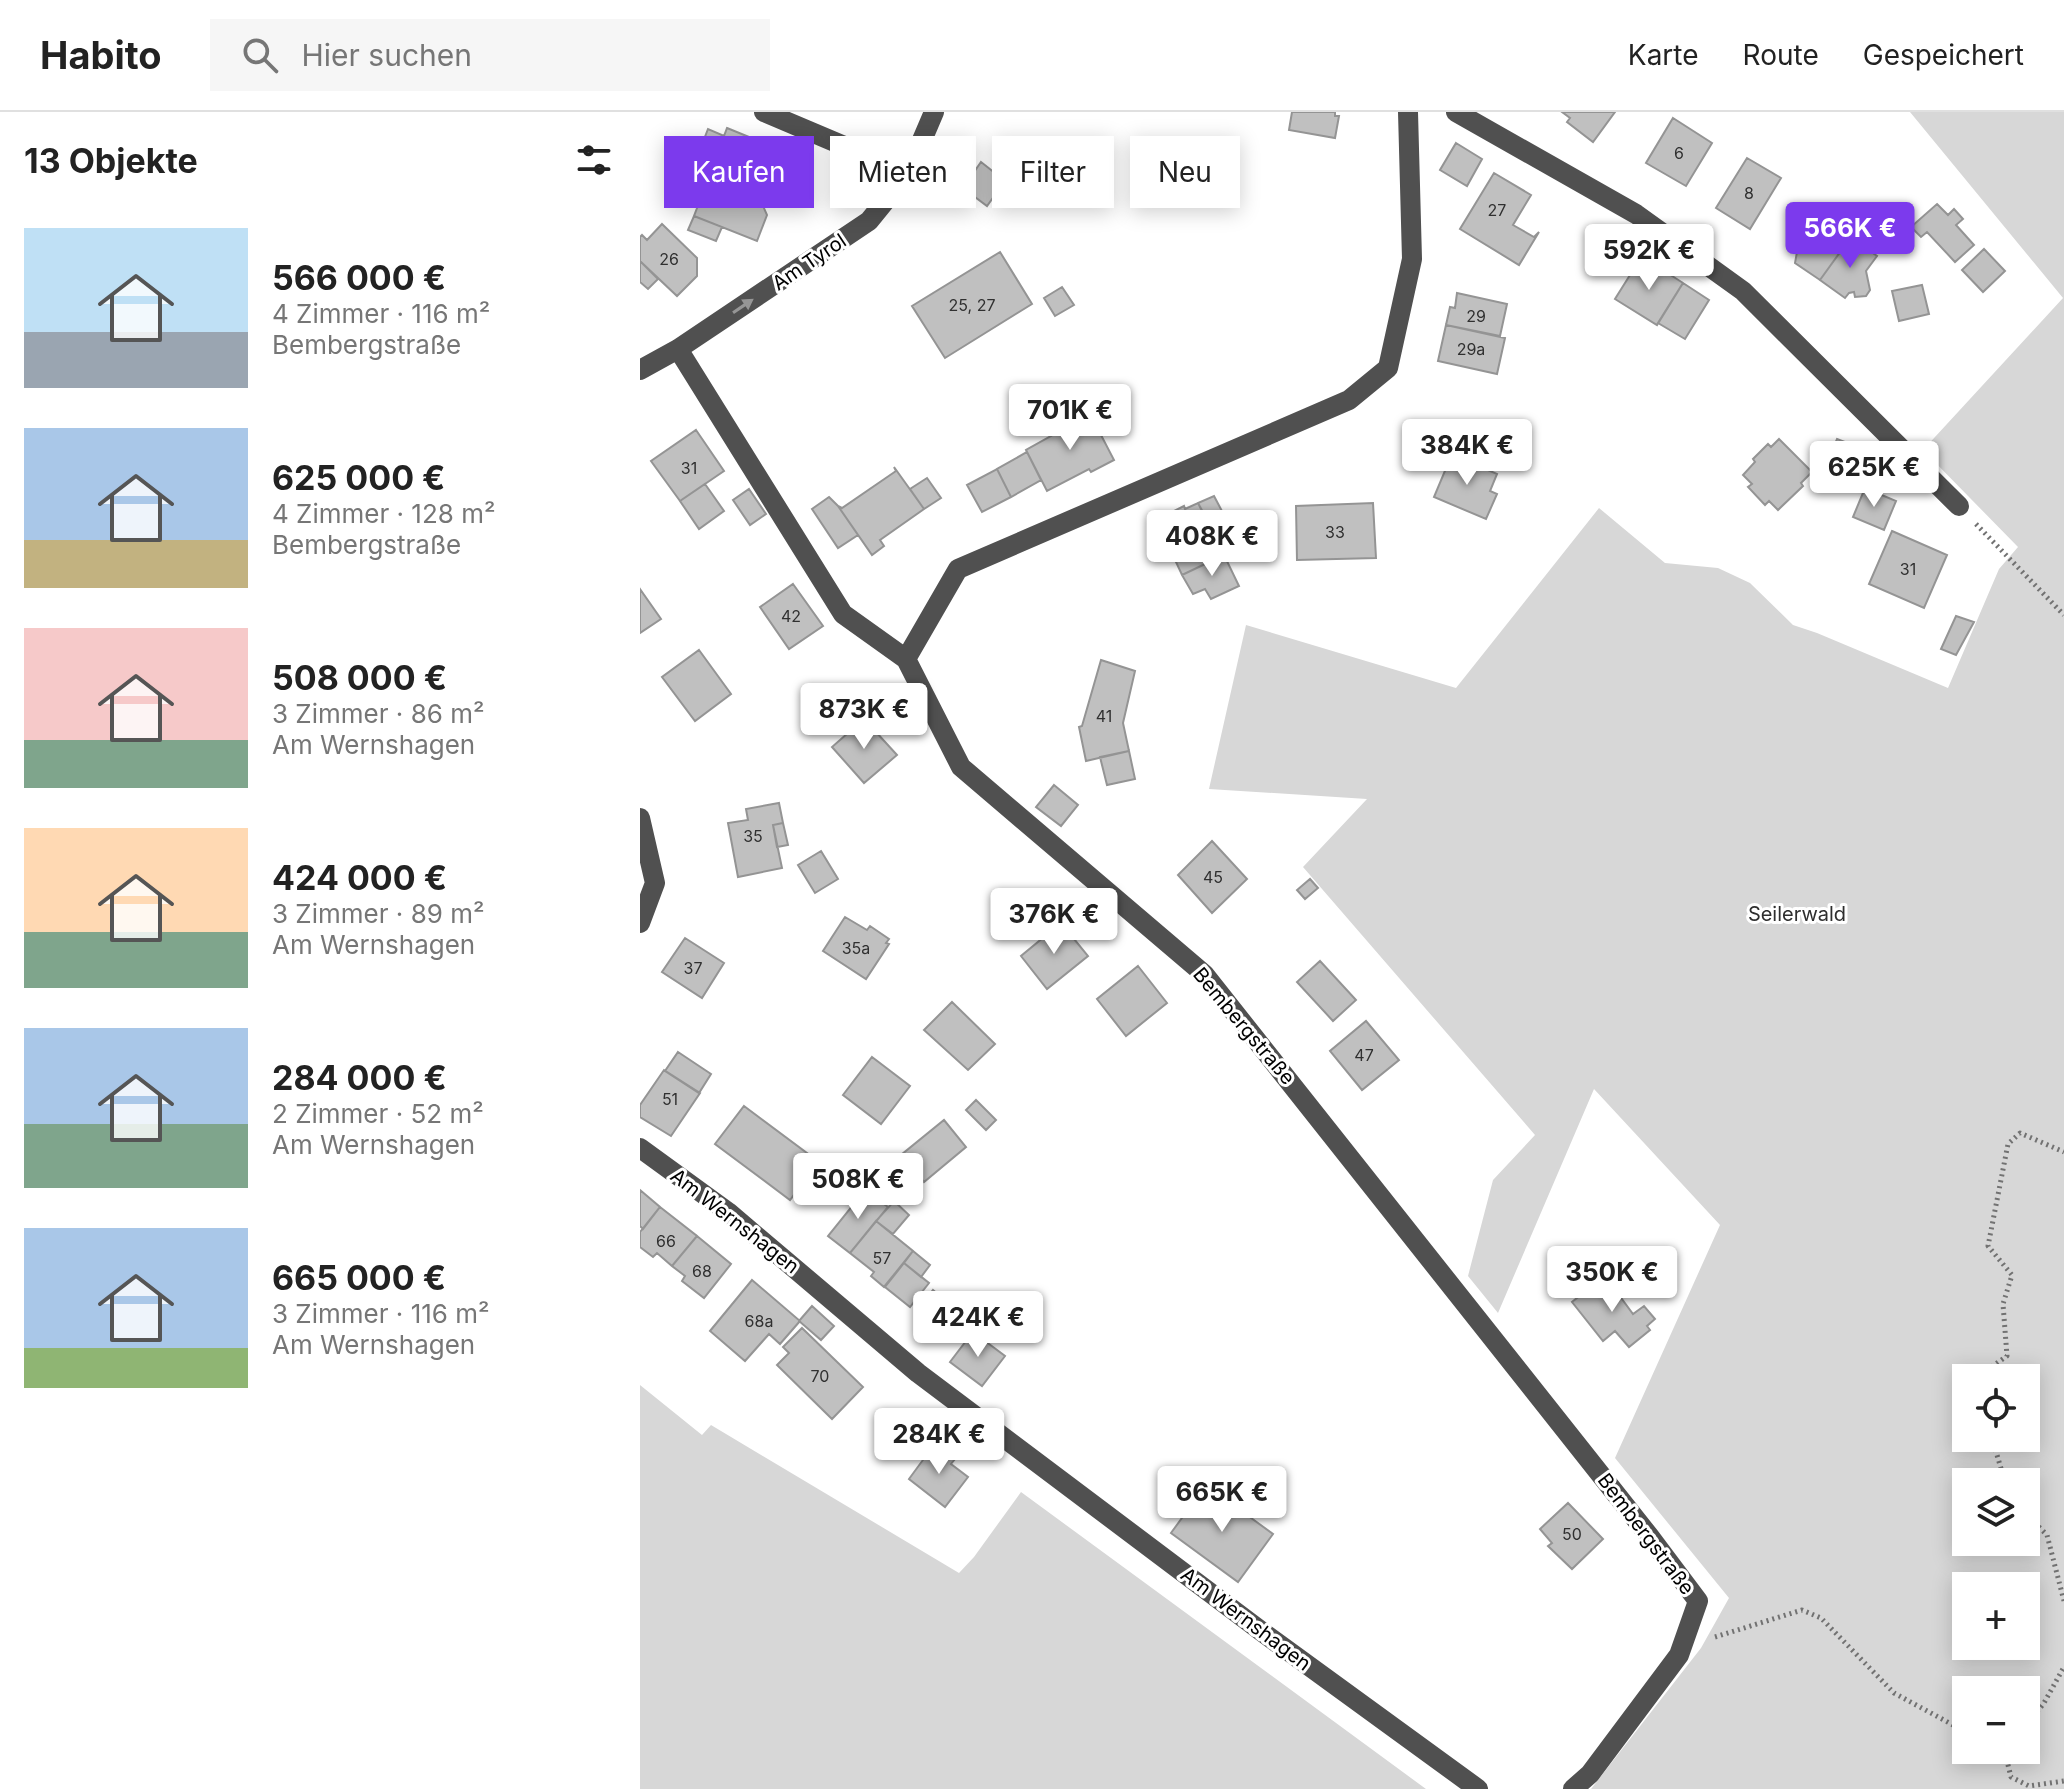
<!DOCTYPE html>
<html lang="de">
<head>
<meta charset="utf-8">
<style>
  :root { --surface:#fff; --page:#f6f6f6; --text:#222; --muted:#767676; --line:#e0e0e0; --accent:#7c3aed }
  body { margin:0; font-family:Inter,sans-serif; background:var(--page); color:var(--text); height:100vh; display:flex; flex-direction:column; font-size:30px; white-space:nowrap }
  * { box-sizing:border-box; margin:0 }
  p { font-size:26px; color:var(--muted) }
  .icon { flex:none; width:44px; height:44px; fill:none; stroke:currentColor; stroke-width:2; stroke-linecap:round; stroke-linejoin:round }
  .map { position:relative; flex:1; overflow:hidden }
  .drawer { display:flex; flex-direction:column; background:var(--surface); width:640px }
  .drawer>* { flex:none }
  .top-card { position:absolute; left:24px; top:24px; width:760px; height:72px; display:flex; gap:16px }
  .fabs { position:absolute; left:1312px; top:1252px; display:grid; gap:16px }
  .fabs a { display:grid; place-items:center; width:88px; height:88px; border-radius:0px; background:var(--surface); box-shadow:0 4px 20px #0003; font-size:40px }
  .price { position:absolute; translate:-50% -68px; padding:0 18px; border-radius:8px; background:#fff; color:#222; font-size:26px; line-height:52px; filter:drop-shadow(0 2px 4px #0008) }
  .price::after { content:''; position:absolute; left:50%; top:48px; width:24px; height:18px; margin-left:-12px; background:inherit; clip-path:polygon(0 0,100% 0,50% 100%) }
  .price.current { background:var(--accent); color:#fff }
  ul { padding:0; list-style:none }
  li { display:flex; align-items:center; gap:24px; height:200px; padding:0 24px }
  li span { display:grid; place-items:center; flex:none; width:224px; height:160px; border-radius:0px; color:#555 }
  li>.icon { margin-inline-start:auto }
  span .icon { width:96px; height:96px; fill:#fffc; stroke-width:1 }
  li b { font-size:34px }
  h2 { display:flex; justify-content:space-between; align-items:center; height:96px; padding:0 24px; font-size:34px }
  .chip { padding:0 28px; border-radius:0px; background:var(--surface); box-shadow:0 4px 20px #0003; font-size:28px; line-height:72px }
  .chip.current { background:var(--accent); color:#fff }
  header { display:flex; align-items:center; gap:48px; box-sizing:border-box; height:112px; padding:0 40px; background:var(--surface); border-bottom:2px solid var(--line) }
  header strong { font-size:38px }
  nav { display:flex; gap:44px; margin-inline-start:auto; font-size:28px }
  .search { width:560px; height:72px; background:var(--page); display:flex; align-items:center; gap:20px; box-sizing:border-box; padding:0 28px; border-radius:0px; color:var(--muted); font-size:30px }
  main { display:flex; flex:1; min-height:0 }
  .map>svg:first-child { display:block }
  .green { fill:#d7d7d7; fill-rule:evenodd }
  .building { fill:#c0c0c0; stroke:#949494; stroke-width:2 }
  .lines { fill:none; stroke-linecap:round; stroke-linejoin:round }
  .path { stroke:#727272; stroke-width:5; stroke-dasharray:2 4; stroke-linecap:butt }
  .minor { stroke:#505050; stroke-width:20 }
  .oneway { fill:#969696 }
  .labels { text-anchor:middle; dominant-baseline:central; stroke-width:6; stroke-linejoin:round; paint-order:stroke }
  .number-label { font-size:16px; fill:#303030 }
  .street-label { font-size:20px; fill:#000; stroke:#fff }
  .park-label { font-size:20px; fill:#2e2e2e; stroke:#fff }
</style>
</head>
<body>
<header>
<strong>Habito</strong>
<div class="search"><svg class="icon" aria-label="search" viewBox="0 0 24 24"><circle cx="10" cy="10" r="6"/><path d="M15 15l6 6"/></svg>Hier suchen</div>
<nav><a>Karte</a><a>Route</a><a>Gespeichert</a></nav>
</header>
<main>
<section class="drawer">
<h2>13 Objekte<svg class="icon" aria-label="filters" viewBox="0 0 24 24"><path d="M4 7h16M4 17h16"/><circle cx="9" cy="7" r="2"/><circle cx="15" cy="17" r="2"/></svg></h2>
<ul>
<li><span style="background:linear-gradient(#bfe0f5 65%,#9aa5b1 0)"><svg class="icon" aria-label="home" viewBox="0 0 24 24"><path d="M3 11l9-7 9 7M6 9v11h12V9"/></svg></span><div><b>566 000 €</b><p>4 Zimmer · 116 m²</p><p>Bembergstraße</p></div></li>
<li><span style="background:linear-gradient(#a9c7e8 70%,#c2b280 0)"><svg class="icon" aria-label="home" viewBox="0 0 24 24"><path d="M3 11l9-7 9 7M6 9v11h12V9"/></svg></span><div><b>625 000 €</b><p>4 Zimmer · 128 m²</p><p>Bembergstraße</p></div></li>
<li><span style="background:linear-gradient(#f6c9c9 70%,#7fa58c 0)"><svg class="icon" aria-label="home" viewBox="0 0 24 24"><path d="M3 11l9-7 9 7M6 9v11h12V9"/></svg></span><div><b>508 000 €</b><p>3 Zimmer · 86 m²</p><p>Am Wernshagen</p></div></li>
<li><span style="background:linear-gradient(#ffd9b3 65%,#7fa58c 0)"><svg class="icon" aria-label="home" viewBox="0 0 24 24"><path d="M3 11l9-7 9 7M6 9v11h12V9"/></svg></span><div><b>424 000 €</b><p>3 Zimmer · 89 m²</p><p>Am Wernshagen</p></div></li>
<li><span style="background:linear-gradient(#a9c7e8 60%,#7fa58c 0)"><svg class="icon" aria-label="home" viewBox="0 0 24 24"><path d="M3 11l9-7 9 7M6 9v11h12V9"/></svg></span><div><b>284 000 €</b><p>2 Zimmer · 52 m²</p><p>Am Wernshagen</p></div></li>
<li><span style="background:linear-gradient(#a9c7e8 75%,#8fb573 0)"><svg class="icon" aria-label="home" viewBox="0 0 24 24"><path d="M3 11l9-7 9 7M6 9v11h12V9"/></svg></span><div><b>665 000 €</b><p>3 Zimmer · 116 m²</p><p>Am Wernshagen</p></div></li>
</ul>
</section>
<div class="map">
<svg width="1424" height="1677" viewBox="0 0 1424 1677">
  <rect width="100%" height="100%" fill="#fff"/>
  <path class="green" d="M1270 0H1424V1677H951L1061 1536 1089 1486 975 1346 1080 1113 954 977 858 1201 828 1164 853 1068 895 1023 663 755 727 687 569 677 606 513 816 576 959 396 1025 451 1078 456 1110 471 1153 513 1177 521 1308 576 1359 457 1378 435 1283 338 1423 186ZM1326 1266H1386V1326H1326ZM1326 1370H1386V1430H1326ZM1326 1474H1386V1534H1326ZM1326 1578H1386V1638H1326Z
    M0 1273 62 1323 71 1313 319 1461 334 1445 381 1380 786 1677H0Z"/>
  <path class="building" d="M652 0H695V4H699L695 26 649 18Z
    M922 0H975L953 30 927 10 930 6Z
    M1033 6 1072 31 1046 74 1006 51Z
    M87 16 124 31 130 45 116 78 54 53 68 17 84 24Z
    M816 31 842 47 827 74 800 58Z
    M1107 46 1141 66 1110 117 1076 96Z
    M341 50 365 69 347 94 323 76Z
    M854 61 891 83 873 113 894 125 899 120 879 153 820 117Z
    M76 62 116 78 127 103 117 129 54 104 61 86 66 87Z
    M1297 92 1308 103 1314 97 1323 107 1316 113 1334 133 1315 150 1287 120 1281 125 1271 115Z
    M54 104 82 115 76 129 48 118Z
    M1184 107 1211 125 1180 168 1155 151 1157 140 1151 136 1157 128 1171 127Z
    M22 112 57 146V164L37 184 0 149V125L2 123 7 128Z
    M1211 125 1237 144 1226 159 1230 178 1226 184 1215 185 1214 180 1209 181 1205 186 1180 168Z
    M1344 137 1365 159 1343 180 1322 158Z
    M360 140 392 192 305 246 272 194Z
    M0 149 18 167 8 177 0 170Z
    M1012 151 1043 171 1017 213 975 187 995 155 1005 161Z
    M1043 171 1069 188 1045 227 1018 211Z
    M1282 173 1289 202 1259 209 1252 179Z
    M422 175 434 193 415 204 404 186Z
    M817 181 867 192 860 224 806 213 810 195 815 196Z
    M806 213 865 226 857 262 798 249Z
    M448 298 474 348 451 360 449 357 407 379 386 338 427 315 425 310Z
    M56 318 84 359 40 389 11 349Z
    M1139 327 1172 360 1161 371 1163 374 1138 398 1129 389 1125 393 1108 375 1112 372 1103 363 1115 350 1113 347 1128 332 1131 335Z
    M1197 327 1223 337 1210 367 1185 356Z
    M387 340 401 368 371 385 357 357Z
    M812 342 857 362 850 379 857 382 846 407 794 385Z
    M254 355 284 397 240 428 244 434 232 443 198 394 202 396 256 359Z
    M357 357 371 385 342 400 327 373Z
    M287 366 301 386 284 397 270 377Z
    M65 372 84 399 59 417 40 389Z
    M1225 376 1256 389 1244 418 1213 405Z
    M109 377 126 402 110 413 93 388Z
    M574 384 602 437 585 445 558 391Z
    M189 385 198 394 218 423 198 436 172 397Z
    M558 391 564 402 525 421 518 407 544 394 545 397Z
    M733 391 736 446 657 448 656 394Z
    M564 402 584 443 542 463 523 422Z
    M1252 419 1307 443 1284 496 1229 472Z
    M584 443 599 474 571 487 565 477 553 482 542 463Z
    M153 472 183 514 149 537 120 495Z
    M0 477 21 507 0 521Z
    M1316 504 1334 510 1316 543 1301 537Z
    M59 538 91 582 55 609 22 565Z
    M461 548 495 559 483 611 489 639 446 649 439 615 442 614Z
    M224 607 257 643 224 671 192 635Z
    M489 639 495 667 467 673 460 645Z
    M414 673 438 693 421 714 396 695Z
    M139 691 143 711 133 713 142 756 98 765 88 711 108 708 106 697Z
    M143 711 148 733 137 735 133 713Z
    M572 729 607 767 572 801 538 763Z
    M181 739 198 767 175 781 158 753Z
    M670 767 678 776 665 787 657 778Z
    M205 805 227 818 230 814 249 827 246 831 249 832 226 867 183 839Z
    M421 811 448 844 407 877 381 844Z
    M45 826 84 851 62 886 22 860Z
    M680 849 716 888 693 909 657 870Z
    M498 854 527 891 486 924 457 887Z
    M312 890 355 932 328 958 284 918Z
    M726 909 759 948 722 978 690 939Z
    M38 940 71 962 59 981 25 959Z
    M232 945 270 974 241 1012 203 983Z
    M24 958 60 981 31 1024 0 1005V993Z
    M336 988 356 1008 346 1018 326 998Z
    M104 994 179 1050 150 1088 75 1032Z
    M304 1008 326 1035 284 1070 261 1043Z
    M0 1078 20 1095 3 1117 0 1114Z
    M225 1078 248 1095 210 1141 188 1124Z
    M254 1089 269 1103 253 1122 236 1109Z
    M20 1095 57 1124 32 1154 17 1141 13 1145 0 1135V1120Z
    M236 1109 273 1139 244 1175 231 1164 234 1160 210 1141Z
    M57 1124 91 1152 64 1186 42 1169 45 1164 32 1154Z
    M273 1139 290 1153 281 1165 264 1151Z
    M264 1151 289 1171 270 1195 245 1175Z
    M965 1164 993 1202 1004 1194 1015 1207 1007 1214 1010 1218 989 1235 975 1219 963 1229 932 1190Z
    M112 1168 160 1209 140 1232 129 1222 105 1249 70 1219Z
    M293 1178 305 1188 288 1208 277 1199Z
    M172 1194 194 1214 181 1228 159 1209Z
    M162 1216 223 1275 192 1307 137 1253 149 1241 143 1235Z
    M333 1220 365 1244 342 1274 310 1250Z
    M298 1334 315 1347 311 1352 328 1365 305 1395 269 1367 291 1337 294 1339Z
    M566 1373 633 1422 598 1470 531 1421Z
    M928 1391 963 1427 932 1457 908 1434 912 1431 900 1417Z"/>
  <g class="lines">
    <path class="path" d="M1336 412 1424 503
      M1349 1266 1350 1256 1367 1244 1363 1192 1372 1163 1348 1134 1368 1032 1380 1021 1424 1040
      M1352 1326 1365 1370
      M1386 1402 1407 1423 1424 1489
      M1075 1525 1162 1498 1181 1506 1254 1581 1326 1620
      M1386 1614 1404 1591 1424 1555
      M1365 1641 1371 1665 1389 1674 1424 1669"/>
    <path class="minor" d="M124 0 268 61
      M816 0 996 102 1103 179 1319 394
      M38 237 203 502 266 547 321 655 564 862 1010 1425 1058 1489 1039 1543 950 1662 933 1677
      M0 258 38 237 229 109 268 61 294 0
      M266 547 318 457 709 288 748 256 772 147 768 0
      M0 706 15 771 0 811
      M0 1036 88 1100 278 1261 621 1519 838 1677"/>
  </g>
  <defs><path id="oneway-solid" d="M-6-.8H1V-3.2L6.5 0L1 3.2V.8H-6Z" transform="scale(2)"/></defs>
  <use class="oneway" href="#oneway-solid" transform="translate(103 194) rotate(-34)"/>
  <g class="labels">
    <g class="number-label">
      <text x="1039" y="41">6</text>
      <text x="1109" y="81">8</text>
      <text x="857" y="98">27</text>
      <text x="29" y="147">26</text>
      <text x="332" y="193">25, 27</text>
      <text x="836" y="204">29</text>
      <text x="831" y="237">29a</text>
      <text x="49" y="356">31</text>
      <text x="695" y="420">33</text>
      <text x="1268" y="457">31</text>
      <text x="151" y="504">42</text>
      <text x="464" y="604">41</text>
      <text x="113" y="724">35</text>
      <text x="573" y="765">45</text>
      <text x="216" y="836">35a</text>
      <text x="53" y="856">37</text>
      <text x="724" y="943">47</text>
      <text x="30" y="987">51</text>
      <text x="26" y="1129">66</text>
      <text x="242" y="1146">57</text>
      <text x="62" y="1159">68</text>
      <text x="119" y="1209">68a</text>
      <text x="180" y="1264">70</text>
      <text x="932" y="1422">50</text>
    </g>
    <g class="street-label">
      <text transform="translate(169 150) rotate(-34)">Am Tyrol</text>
      <text transform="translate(604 914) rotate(50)">Bembergstraße</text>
      <text transform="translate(95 1109) rotate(38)">Am Wernshagen</text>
      <text transform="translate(1006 1422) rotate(53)">Bembergstraße</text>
      <text transform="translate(606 1507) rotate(37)">Am Wernshagen</text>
    </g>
    <g class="park-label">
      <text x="1157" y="802">Seilerwald</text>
    </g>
  </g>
</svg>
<div class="fabs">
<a><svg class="icon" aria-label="locate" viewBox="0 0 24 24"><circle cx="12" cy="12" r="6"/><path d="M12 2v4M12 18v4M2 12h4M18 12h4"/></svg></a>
<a><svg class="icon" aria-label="layers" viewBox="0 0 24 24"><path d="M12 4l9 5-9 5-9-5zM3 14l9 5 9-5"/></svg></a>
<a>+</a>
<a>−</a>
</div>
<b class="price current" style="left:1210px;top:158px">566K €</b>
<b class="price" style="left:1009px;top:180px">592K €</b>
<b class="price" style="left:430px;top:340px">701K €</b>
<b class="price" style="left:827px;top:375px">384K €</b>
<b class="price" style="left:1234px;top:397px">625K €</b>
<b class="price" style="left:572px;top:466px">408K €</b>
<b class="price" style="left:224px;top:639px">873K €</b>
<b class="price" style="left:414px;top:844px">376K €</b>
<b class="price" style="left:218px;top:1109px">508K €</b>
<b class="price" style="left:972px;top:1202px">350K €</b>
<b class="price" style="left:338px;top:1247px">424K €</b>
<b class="price" style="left:299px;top:1364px">284K €</b>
<b class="price" style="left:582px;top:1422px">665K €</b>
<div class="top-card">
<a class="chip current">Kaufen</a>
<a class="chip">Mieten</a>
<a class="chip">Filter</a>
<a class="chip">Neu</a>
</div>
</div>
</main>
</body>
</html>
